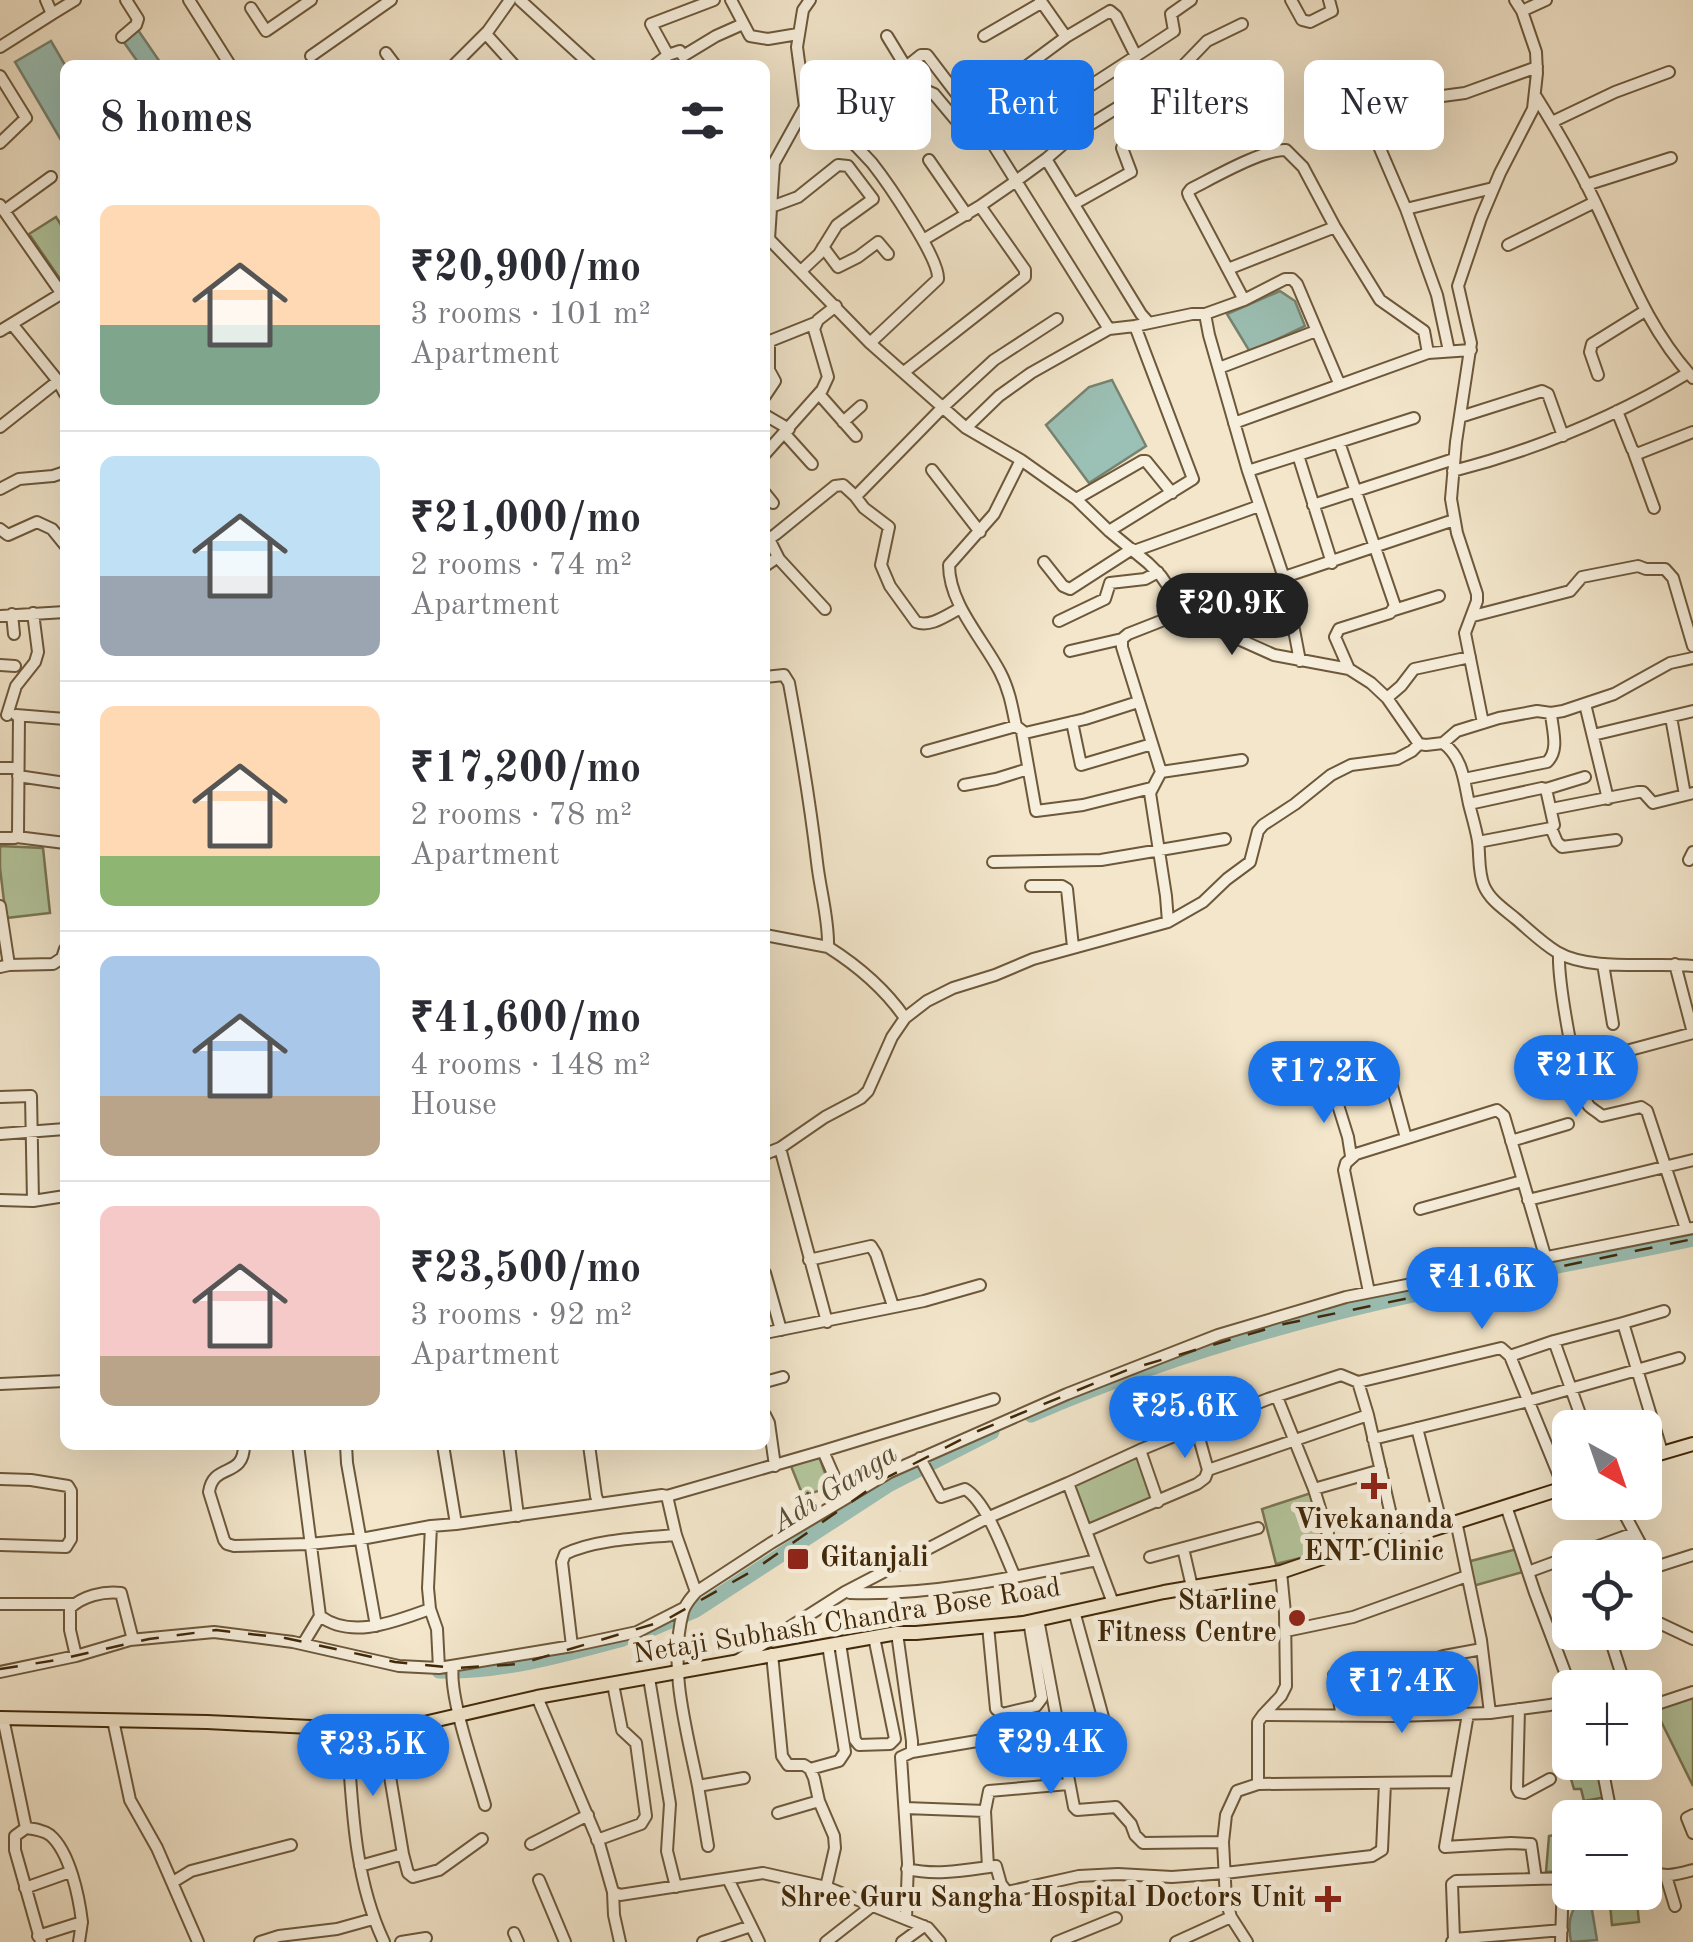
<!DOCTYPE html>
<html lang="en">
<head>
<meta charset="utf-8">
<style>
  :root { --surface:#fff; --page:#f7f7f7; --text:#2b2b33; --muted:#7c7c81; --line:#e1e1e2; --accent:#1a73e8 }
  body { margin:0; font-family:"Old Standard TT",serif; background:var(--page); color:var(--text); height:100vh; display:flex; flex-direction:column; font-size:38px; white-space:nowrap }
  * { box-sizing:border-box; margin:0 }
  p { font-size:32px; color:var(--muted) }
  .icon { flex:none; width:55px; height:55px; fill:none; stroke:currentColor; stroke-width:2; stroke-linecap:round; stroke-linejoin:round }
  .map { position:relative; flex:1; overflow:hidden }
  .drawer { position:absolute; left:60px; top:60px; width:710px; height:1390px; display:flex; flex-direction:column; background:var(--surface); border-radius:15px; box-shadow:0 10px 40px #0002 }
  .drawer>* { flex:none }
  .guide { position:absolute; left:800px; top:60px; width:742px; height:90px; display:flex; gap:20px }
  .needle { width:65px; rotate:140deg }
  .controls { position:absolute; left:1552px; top:1410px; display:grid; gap:20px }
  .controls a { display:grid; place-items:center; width:110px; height:110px; border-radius:15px; background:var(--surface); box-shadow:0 10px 40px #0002; font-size:50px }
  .price { position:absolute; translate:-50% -85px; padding:0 22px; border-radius:35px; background:var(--accent); color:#fff; font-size:32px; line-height:65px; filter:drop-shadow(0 2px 5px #0008) }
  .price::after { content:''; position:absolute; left:50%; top:60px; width:30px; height:22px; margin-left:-15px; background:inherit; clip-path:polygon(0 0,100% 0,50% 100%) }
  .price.selected { background:#222; color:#fff }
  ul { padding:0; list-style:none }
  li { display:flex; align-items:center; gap:30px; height:250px; padding:0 40px }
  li+li { border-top:2px solid var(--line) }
  li span { display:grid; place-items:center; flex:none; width:280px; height:200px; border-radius:15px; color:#555 }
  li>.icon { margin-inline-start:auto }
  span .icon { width:120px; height:120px; fill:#fffc; stroke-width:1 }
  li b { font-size:42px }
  h2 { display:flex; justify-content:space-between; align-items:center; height:120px; padding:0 40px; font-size:42px }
  .tag { padding:0 35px; border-radius:15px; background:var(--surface); box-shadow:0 10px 40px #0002; font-size:35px; line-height:90px }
  .tag.selected { background:var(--accent); color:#fff }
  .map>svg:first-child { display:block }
  .green { fill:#b4c69d; stroke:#7a7753; stroke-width:2.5 }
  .water { fill:#9bc0b5; stroke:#778370; stroke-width:2.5 }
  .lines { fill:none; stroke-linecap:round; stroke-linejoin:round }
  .river { stroke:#9bc0b5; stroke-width:15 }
  .minor-casing { stroke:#6d583a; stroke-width:14 }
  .major-casing { stroke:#402809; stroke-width:16 }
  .minor { stroke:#f7efdd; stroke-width:10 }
  .major { stroke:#f3e6cb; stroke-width:12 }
  .rail { stroke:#402809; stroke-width:2.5; stroke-dasharray:18 18; stroke-linecap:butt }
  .poi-dot { fill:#8f2418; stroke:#f7efdd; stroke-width:4 }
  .labels { text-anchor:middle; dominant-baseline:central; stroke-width:10; stroke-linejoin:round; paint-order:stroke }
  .poi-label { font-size:28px; font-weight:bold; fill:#402809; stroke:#f7efdd; text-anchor:end }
  .street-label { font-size:28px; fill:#402809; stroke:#f7efdd }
  .water-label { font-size:30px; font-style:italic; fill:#574e34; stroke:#f7efdd }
</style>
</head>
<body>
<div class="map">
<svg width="1693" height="1942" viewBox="0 0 1693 1942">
  <rect width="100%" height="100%" fill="#f3e6cb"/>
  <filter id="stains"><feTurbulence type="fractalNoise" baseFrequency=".002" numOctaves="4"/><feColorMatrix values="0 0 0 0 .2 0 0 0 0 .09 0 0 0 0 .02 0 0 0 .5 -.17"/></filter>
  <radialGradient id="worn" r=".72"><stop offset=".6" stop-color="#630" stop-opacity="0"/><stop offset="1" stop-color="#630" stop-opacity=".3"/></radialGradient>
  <path class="green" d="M56 217 65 231V275L60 279 29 234Z
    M0 846 43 848 50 913 6 918 0 868Z
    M1138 1455 1154 1502 1087 1528 1070 1484Z
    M819 1456 830 1487 803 1496 791 1466Z
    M1314 1492 1329 1551 1276 1564 1262 1509Z
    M1517 1549 1523 1572 1473 1586 1467 1562Z
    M1693 1692V1786L1653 1705Z
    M1590 1763H1599L1606 1797 1584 1801 1581 1789H1574L1568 1769Z
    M1570 1832V1871L1546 1872 1549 1836Z
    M1609 1893H1636L1639 1922 1612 1925Z"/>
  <path class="water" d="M138 30 162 65H140L123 41Z
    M51 41 65 65V147L15 62Z
    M1280 291 1295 301 1305 326 1250 352 1227 314Z
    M1112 380 1146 446 1089 483 1046 425 1089 387Z
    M1584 1899 1591 1904 1597 1940 1571 1942C1568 1926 1568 1908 1584 1899Z"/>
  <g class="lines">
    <path class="river" d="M1031 1415C1112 1380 1199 1350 1283 1327 1417 1289 1557 1268 1693 1239
      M649 1630 696 1610 890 1484 992 1432
      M439 1671C500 1673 564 1655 623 1639"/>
    <g class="minor-casing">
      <path id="minor" d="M189 0 230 65
        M520 0 591 65
        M731 0 750 36 768 39 798 34
        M1040 0 1066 37
        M1291 0 1302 20 1310 22 1332 11 1329 0
        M251 8 266 31 311 0
        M1522 11 1546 0
        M52 14 75 0
        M486 34 514 65
        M887 36 918 87
        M984 36 1041 3
        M122 37 136 25 138 19 126 0
        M0 47 52 14 46 0
        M386 53 395 65
        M668 55 680 51 683 56 716 36 743 24
        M311 56 391 0
        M1136 56 1174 31 1171 14 1191 0
        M454 65 488 31 510 0
        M655 65 668 55 651 24 714 0
        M0 76 26 118 0 143
        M1535 95C1560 135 1583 175 1602 217 1629 275 1649 330 1693 378
        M1435 97 1465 93 1537 67
        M805 107C830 122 853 141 872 163 887 182 940 259 938 279L870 343
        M1552 122 1615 92 1669 72
        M842 134 901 95 918 87 934 94 970 137 984 130
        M1075 134 1181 68 1207 41 1242 24
        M1378 144 1406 209
        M1046 159 1075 134 1056 108 1136 56 1116 16 1110 11 1066 37 1001 85 1026 124 1056 108
        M929 160 967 215
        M1586 185 1671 158
        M1074 204 1131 172 1122 148 1126 141 1209 97 1268 75
        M0 205 62 294
        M771 207 798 197 838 165 848 166 873 199 837 225 819 254 801 271
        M4 211 51 177
        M1335 227 1380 300 1424 331 1428 353
        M765 235 870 343 966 428 1021 460 1076 499 1109 531 1148 563 1161 576 1185 611 1196 620 1274 655 1349 669 1371 683 1387 698 1419 744 1426 745 1443 743C1463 758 1464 781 1469 804 1472 816 1476 829 1478 841 1480 856 1478 872 1484 886 1490 900 1504 909 1516 919 1529 930 1542 943 1557 952 1591 972 1654 962 1693 966
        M769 239 774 163 805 107 797 47 803 10 810 0
        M923 240 980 206
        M1508 245 1595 202
        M823 247 838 267 858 257 878 242 888 254
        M1228 269 1335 227 1303 167 1286 150C1263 149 1213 178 1191 189L1188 193 1189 196 1244 300
        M1205 314 1244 300 1285 279H1292L1297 284 1339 383
        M12 324 58 381 65 394
        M1109 329 1016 181 1046 159 1141 314 1149 323
        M0 331 64 292
        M765 343 815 323
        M1449 351 1437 295 1406 209 1493 188
        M1219 368 1316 331
        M904 372 1025 277V270L980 206 1016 181 984 130 927 55H921L906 67
        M1598 375 1590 352 1592 344 1645 311
        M819 394 856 436
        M765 396 775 381 769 370V342
        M1617 411 1632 449 1637 454 1693 432
        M765 415 789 429
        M1460 417 1542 391 1548 394 1563 436
        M843 422 861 406
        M1234 423 1428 353 1471 350
        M0 427 58 381
        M966 428 999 396 1031 373 1109 329 1135 326 1192 314H1205L1209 335 1248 471 1284 578 1300 661
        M785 434 812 464
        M1339 442 1395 606 1390 613 1339 629 1335 637 1349 669
        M1634 453 1654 508
        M765 454 822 390 828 377 814 329 818 320 836 306
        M1298 455 1332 563
        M1021 460 994 514 949 565C949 604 983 639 1000 672 1009 689 1012 706 1016 726L1025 733 1085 719 1138 702
        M932 470 980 532
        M1248 471 1414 418
        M1453 471C1535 450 1615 417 1688 373
        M0 489 19 479 53 476 65 472
        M765 493 773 503
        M855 496 864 508 889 527 881 565 890 586 916 622C931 628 948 614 961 608
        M1076 499 1142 461H1146L1172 493
        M1313 505 1454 459
        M0 529 8 535 37 522 52 529 65 545
        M1109 531 1193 479 1135 326
        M765 536 769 539 776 534 835 486 843 485 855 496 859 493 943 407 994 360 1057 319
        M769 539 779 559 825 609
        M1134 551 1259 506
        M1044 562 1063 586 1070 589 1132 549
        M765 566 778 557
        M1394 610 1439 596
        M12 614 14 634
        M0 616 65 612
        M1473 616 1570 591 1582 577 1638 566 1646 569H1665L1673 578 1693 646
        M1059 621 1105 599 1110 583 1145 579 1158 572
        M1070 651 1122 639
        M0 665 15 666
        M765 677 784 675 789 683C800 743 810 802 817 862 820 890 829 919 828 947 858 966 885 989 905 1018
        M1387 698 1401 686 1414 669 1470 657
        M1585 704 1608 799
        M7 715 16 686 35 662 38 652 33 613
        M16 715 65 719
        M1671 717 1685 795
        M1072 722 1081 765 1152 744
        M1483 723 1465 633 1477 601V594L1457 533 1451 499 1456 442 1471 343 1458 286 1481 218 1500 173 1533 109 1537 73 1536 52 1522 11 1515 0
        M1022 732 1036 811 1083 805 1151 788
        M1593 735 1693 711
        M1443 743 1457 731 1499 718 1537 711 1551 713 1563 711 1614 694 1670 663 1693 658
        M927 751 1016 726
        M0 768H17
        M1161 772 1242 760
        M18 776 65 783
        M1464 779 1547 762C1560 750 1552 729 1551 713
        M964 785 996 779 1028 769
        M1546 789 1585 777
        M1469 804 1542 788 1546 789 1554 825 1551 828 1478 842
        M1551 809 1638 792H1643L1653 803 1693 793
        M1551 828 1557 842 1562 847 1616 840
        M17 837 65 843
        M0 838H15L18 833 19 716
        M1689 860 1693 852
        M993 862 1101 860 1225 839
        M1031 886H1062L1067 889 1073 947
        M0 906 9 965 0 967
        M1168 922 1166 896 1150 793 1161 772 1122 647V639L1128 634 1207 603 1454 520
        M765 935 828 947
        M1559 954C1558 979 1575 1087 1589 1106 1592 1109 1599 1113 1602 1116L1641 1107 1647 1111 1686 1229
        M1603 964 1613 1024
        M1675 964 1693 1033
        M9 965 53 964 62 958 65 949
        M1533 1076 1693 1033
        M0 1097 31 1096 33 1201
        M0 1134 65 1129
        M1511 1141 1568 1124
        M780 1148 827 1322
        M765 1154 780 1148 825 1117 861 1098 868 1091 892 1037 905 1018 927 1001 953 988 995 975 1033 959 1168 922 1203 902 1227 879 1250 862 1258 831 1263 825 1295 804 1331 775 1351 765 1397 759 1412 751 1419 744
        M1351 1156 1348 1137 1333 1089C1343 1068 1363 1060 1386 1064L1406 1138
        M0 1200 33 1201 65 1196
        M1528 1200 1693 1160
        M1420 1209 1522 1181
        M809 1260 871 1246 876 1254 893 1306
        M765 1273 781 1330
        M1369 1292 1344 1170 1346 1163 1356 1154 1497 1110 1504 1116 1546 1259
        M1623 1323 1664 1311
        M765 1333 924 1301 980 1285
        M1554 1341 1585 1428
        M1510 1356 1564 1488
        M765 1382 783 1377
        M1358 1382 1368 1415 1397 1541
        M0 1384 65 1381
        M1277 1397 1314 1489 1334 1554
        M765 1415 769 1423 775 1466
        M1196 1427 1268 1399 1341 1375 1358 1382 1501 1348 1510 1356 1554 1341 1623 1323 1662 1452
        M1417 1428 1442 1526
        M1373 1439 1528 1401 1679 1358
        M244 1445C244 1479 213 1462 209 1492L224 1540 227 1544 234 1546 309 1544 361 1539 431 1526
        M298 1445 320 1616C352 1640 396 1621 430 1609
        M346 1445 347 1463 376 1626
        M509 1445 518 1516
        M589 1445 596 1496 599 1504 662 1495 667 1496 676 1535 696 1592
        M1140 1450 1158 1502
        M823 1451 994 1399
        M920 1458 941 1497 965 1489C987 1502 1004 1553 1015 1577
        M1208 1470 1368 1415
        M0 1479 31 1480 68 1486 71 1491V1539L66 1547 0 1545
        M1068 1483 1140 1450 1196 1427 1208 1470 1205 1478 1197 1484 1086 1531
        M1314 1489 1381 1470
        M667 1496 823 1451 844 1499
        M1618 1502 1640 1543 1644 1558
        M1506 1506 1535 1593 1571 1688
        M456 1524 599 1504
        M1183 1548 1192 1587
        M1150 1557 1258 1528
        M1645 1564 1654 1617 1657 1622 1693 1639
        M1646 1570 1693 1555
        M1281 1572 1285 1613 1286 1686 1281 1696 1263 1715 1395 1716 1490 1713 1481 1640 1456 1521
        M1528 1572 1634 1533
        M850 1593C931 1596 1017 1577 1097 1560
        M0 1604H74
        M1074 1611 1109 1739C1103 1757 1082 1759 1066 1765L1074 1807 1077 1810 1116 1807 1131 1824 1135 1835 1143 1843 1223 1842
        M1038 1619 1066 1768
        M988 1626 996 1709 1002 1714 1036 1706 1042 1698 1029 1621
        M1286 1631 1353 1617 1467 1576
        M1608 1632 1626 1688
        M897 1633 912 1741V1752L901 1757 908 1863 906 1919
        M1551 1635 1570 1627
        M840 1643 855 1740 859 1745 890 1744 895 1739 874 1637
        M303 1644 320 1616
        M572 1646 562 1562 565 1554C595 1539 642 1538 676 1535
        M772 1654 782 1756 788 1765H804L810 1769 814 1778 819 1801 834 1836 835 1848 826 1887
        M76 1656 70 1630V1608C83 1596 103 1591 121 1593L132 1636 130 1640
        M738 1660 845 1592 987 1518 1068 1483 1113 1603
        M453 1666C448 1695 476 1773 485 1805
        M439 1668 437 1629 430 1609 428 1588 431 1526 456 1524 443 1445
        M0 1672 76 1656 130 1640 214 1632 293 1642 399 1666 439 1668 572 1646 637 1632 684 1608
        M1334 1675 1342 1716
        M1384 1675 1444 1656 1482 1649
        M649 1678 670 1804 667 1851 676 1887
        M537 1697 599 1843 613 1892 620 1895 763 1873 826 1887 928 1928 940 1942
        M1645 1708 1693 1692
        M1519 1709 1517 1788 1519 1792 1524 1793 1550 1779
        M1490 1713 1550 1705 1570 1700
        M1468 1714 1445 1847 1511 1843 1531 1844 1536 1879
        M3 1718 26 1828 15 1836V1850L41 1942
        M113 1720 130 1800 157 1848 198 1942
        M347 1730C352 1802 353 1876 384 1942
        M912 1752 989 1739
        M1601 1762 1612 1818
        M810 1769 839 1761 845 1752 828 1645
        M744 1778 698 1786C687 1731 668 1668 683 1612 685 1604 691 1598 696 1592L771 1543 890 1472 1067 1394 1218 1335 1346 1297 1693 1228
        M1258 1784 1456 1782
        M698 1786 708 1846
        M905 1808 985 1811 988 1867
        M985 1811 989 1791 1068 1784
        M778 1813 819 1801
        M1693 1815 1687 1818 1693 1833
        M26 1828C35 1829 43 1830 50 1835 70 1852 79 1897 82 1922L38 1936
        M597 1840 641 1824 646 1816 636 1743 622 1730 613 1684
        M531 1844 588 1815
        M403 1854 408 1873 413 1877 439 1870 482 1839
        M360 1866 403 1854 382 1729
        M1645 1868C1662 1879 1675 1875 1693 1870
        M907 1869C937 1876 966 1870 996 1866L1001 1884 1007 1892 1079 1876 1118 1874 1172 1877 1225 1873 1372 1856 1382 1850 1385 1783
        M1666 1876 1675 1906
        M728 1879 759 1942
        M539 1880 565 1942
        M173 1882 191 1871 291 1845
        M25 1888 70 1872
        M613 1892 614 1915 620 1942
        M514 1933 518 1942
        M1454 1939 1562 1930
        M79 1942 82 1922
        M260 1942 279 1936 337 1929 373 1919
        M401 1942 426 1938
        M703 1942 751 1926
        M826 1942 872 1906
        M902 1942 924 1926
        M1057 1942 1116 1918
        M1176 1942 1231 1917
        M1247 1942 1231 1917 1226 1900 1223 1842 1226 1815 1237 1791 1258 1784V1722L1263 1715
        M1452 1942 1454 1939 1452 1884 1456 1881 1570 1878
        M1561 1942 1563 1878"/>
    </g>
    <g class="major-casing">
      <path id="major" d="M1645 1458 1693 1444
        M0 1718 207 1722 372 1730 411 1726 537 1697 897 1633H916L1023 1623 1164 1592 1281 1572 1334 1554 1397 1541 1570 1486"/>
    </g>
    <use href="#minor" class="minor"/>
    <use href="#major" class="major"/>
    <path class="rail" d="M0 1669 57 1660 149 1639 216 1630 285 1638 395 1662 457 1668 520 1664 664 1621 754 1570 884 1479 978 1431 1127 1370 1284 1324 1693 1239"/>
  </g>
  <g class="poi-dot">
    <path d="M1369 1471h10v10h10v10h-10v10h-10v-10h-10v-10h10z"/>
    <rect x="786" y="1547" width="24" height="24" rx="5"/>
    <circle cx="1297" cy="1618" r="10"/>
    <path d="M1323 1884h10v10h10v10h-10v10h-10v-10h-10v-10h10z"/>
  </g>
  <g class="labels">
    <g class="poi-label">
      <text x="1374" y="1521" text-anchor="middle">Vivekananda<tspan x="1374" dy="32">ENT Clinic</tspan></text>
      <text x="820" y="1559" text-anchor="start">Gitanjali</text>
      <text x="1277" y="1602">Starline<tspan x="1277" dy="32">Fitness Centre</tspan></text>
      <text x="1306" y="1899">Shree Guru Sangha Hospital Doctors Unit</text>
    </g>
    <g class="street-label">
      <text transform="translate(847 1622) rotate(-9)">Netaji Subhash Chandra Bose Road</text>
    </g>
    <g class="water-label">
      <text transform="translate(835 1489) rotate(-32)">Adi Ganga</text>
    </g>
  </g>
  <rect width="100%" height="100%" filter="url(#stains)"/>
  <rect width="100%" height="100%" fill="url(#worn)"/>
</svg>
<div class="controls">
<a><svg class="needle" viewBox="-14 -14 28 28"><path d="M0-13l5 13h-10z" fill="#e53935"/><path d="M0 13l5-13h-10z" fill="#7c7c81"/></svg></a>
<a><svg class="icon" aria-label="locate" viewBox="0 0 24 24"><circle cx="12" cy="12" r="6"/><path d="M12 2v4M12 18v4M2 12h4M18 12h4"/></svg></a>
<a>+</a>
<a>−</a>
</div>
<b class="price selected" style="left:1232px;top:658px">₹20.9K</b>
<b class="price" style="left:1576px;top:1120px">₹21K</b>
<b class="price" style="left:1324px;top:1126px">₹17.2K</b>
<b class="price" style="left:1482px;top:1332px">₹41.6K</b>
<b class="price" style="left:1185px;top:1461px">₹25.6K</b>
<b class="price" style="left:1402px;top:1736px">₹17.4K</b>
<b class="price" style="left:1051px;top:1797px">₹29.4K</b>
<b class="price" style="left:373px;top:1799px">₹23.5K</b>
<div class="guide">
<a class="tag">Buy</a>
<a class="tag selected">Rent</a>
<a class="tag">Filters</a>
<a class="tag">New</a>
</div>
<section class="drawer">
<h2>8 homes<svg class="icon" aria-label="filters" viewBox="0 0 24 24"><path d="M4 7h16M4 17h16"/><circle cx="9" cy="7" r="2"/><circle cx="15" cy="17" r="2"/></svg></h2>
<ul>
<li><span style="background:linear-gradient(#ffd9b3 60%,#7fa58c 0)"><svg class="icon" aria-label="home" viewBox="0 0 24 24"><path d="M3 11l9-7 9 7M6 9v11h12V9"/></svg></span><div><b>₹20,900/mo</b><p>3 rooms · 101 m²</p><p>Apartment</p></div></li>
<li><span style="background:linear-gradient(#bfe0f5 60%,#9aa5b1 0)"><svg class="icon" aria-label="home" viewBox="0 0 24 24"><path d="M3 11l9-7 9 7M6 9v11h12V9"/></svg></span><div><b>₹21,000/mo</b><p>2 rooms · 74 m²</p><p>Apartment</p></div></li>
<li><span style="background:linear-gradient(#ffd9b3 75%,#8fb573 0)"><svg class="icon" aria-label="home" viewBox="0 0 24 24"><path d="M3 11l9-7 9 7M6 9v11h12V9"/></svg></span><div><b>₹17,200/mo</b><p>2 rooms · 78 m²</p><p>Apartment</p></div></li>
<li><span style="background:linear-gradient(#a9c7e8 70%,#b9a48a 0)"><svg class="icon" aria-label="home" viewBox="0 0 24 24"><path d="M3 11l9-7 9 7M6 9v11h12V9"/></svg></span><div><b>₹41,600/mo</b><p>4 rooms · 148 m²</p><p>House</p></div></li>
<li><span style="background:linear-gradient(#f6c9c9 75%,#b9a48a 0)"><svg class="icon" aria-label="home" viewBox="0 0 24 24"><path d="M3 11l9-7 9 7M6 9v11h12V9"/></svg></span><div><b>₹23,500/mo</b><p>3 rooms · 92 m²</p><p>Apartment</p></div></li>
</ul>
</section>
</div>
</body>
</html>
